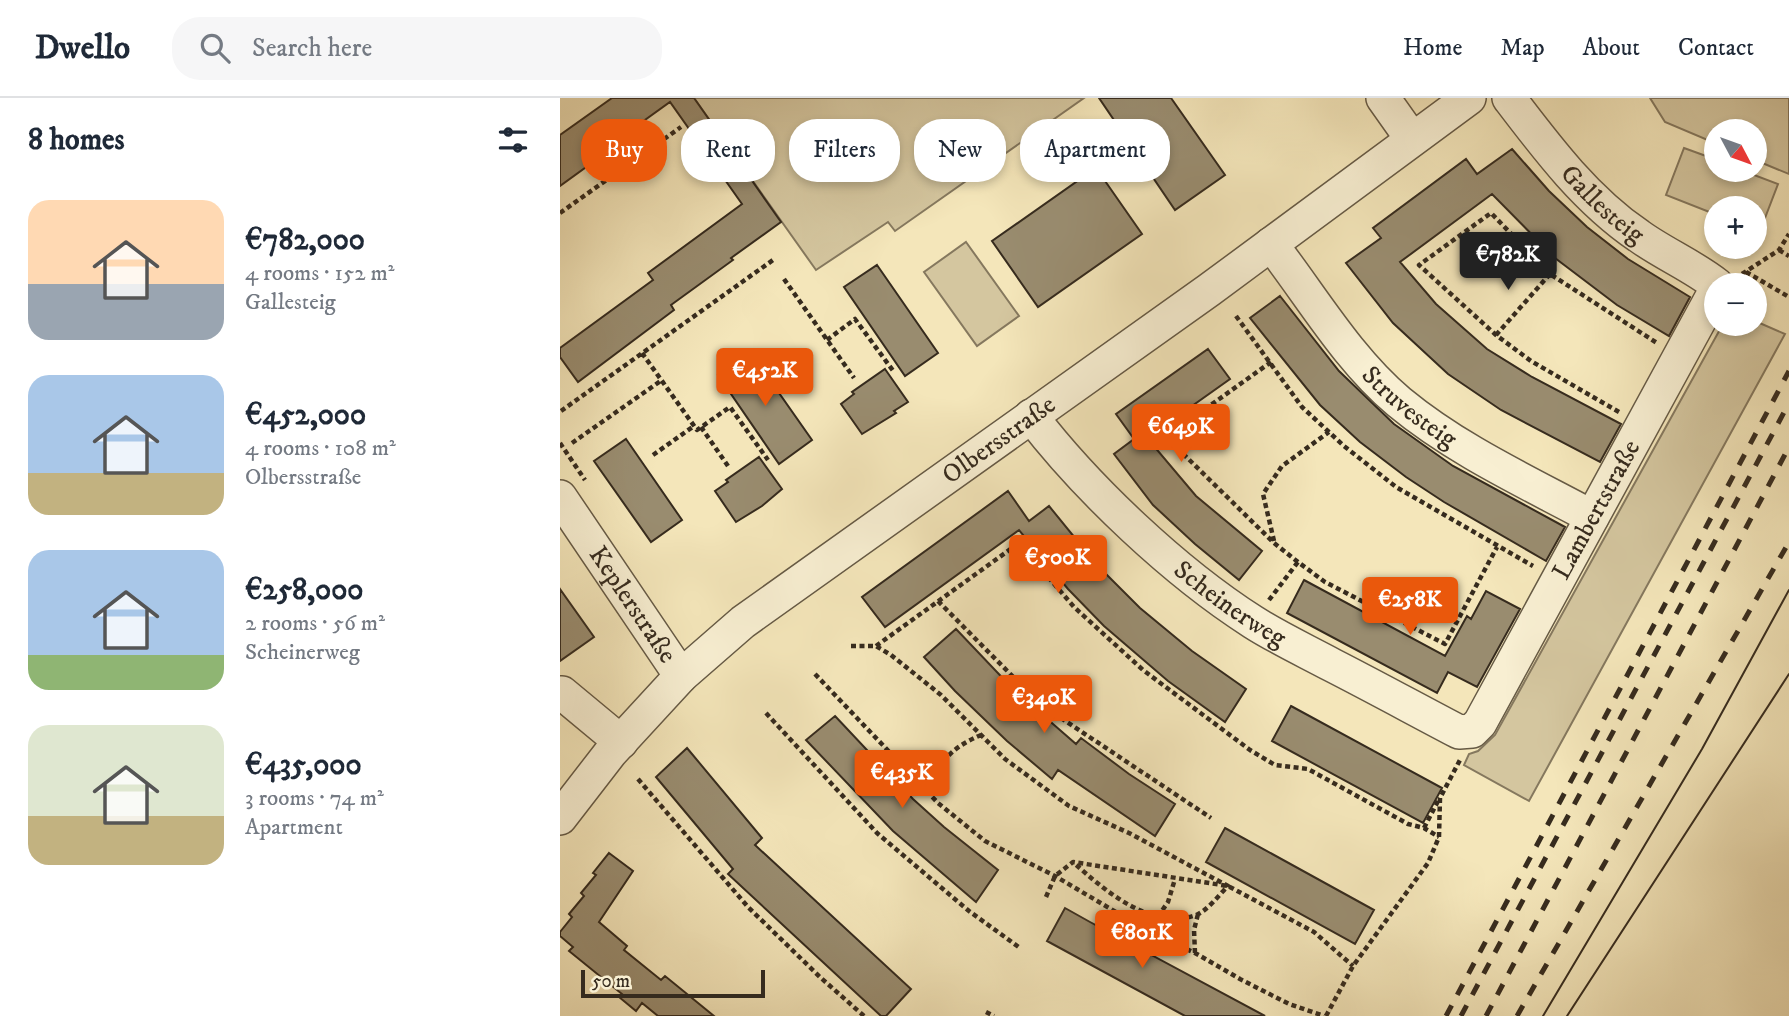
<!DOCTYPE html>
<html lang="en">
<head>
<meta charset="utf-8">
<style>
  :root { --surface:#fff; --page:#f6f6f7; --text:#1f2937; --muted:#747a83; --line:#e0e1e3; --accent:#ea580c }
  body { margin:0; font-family:"IM FELL DW Pica",serif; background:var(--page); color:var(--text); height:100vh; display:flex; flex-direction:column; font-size:26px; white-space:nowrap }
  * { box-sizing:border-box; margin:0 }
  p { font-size:23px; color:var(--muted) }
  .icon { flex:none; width:38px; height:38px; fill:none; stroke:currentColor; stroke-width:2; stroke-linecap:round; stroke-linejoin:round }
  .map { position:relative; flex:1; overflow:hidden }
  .drawer { display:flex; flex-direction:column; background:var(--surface); width:560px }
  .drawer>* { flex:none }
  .banner { position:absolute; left:21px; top:21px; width:665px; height:63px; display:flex; gap:14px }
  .needle { width:46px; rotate:131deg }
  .controls { position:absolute; left:1144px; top:21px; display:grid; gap:14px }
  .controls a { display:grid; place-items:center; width:63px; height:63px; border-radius:50%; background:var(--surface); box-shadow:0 4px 10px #0003; font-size:35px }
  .scale { position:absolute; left:21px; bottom:18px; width:184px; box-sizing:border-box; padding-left:7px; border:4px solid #362b1e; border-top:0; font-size:19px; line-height:24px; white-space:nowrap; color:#362b1e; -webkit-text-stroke:5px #f8efd2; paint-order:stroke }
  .price { position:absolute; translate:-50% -60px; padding:0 16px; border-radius:7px; background:var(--accent); color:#fff; font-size:23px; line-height:46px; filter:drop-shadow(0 2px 4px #0008) }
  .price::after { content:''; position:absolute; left:50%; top:42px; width:21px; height:16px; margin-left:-10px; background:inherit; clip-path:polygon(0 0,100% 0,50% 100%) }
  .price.on { background:#222; color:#fff }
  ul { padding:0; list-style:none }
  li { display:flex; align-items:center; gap:21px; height:175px; padding:0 28px }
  li span { display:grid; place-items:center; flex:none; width:196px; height:140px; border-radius:21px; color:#555 }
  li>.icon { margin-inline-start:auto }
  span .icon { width:84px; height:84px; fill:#fffc; stroke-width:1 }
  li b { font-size:30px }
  h2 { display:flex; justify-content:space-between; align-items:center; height:84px; padding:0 28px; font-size:30px }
  .pill { padding:0 24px; border-radius:28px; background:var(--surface); box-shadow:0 4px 10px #0003; font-size:24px; line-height:63px }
  .pill.on { background:var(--accent); color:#fff }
  header { display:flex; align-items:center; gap:42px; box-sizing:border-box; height:98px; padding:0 35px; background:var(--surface); border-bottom:2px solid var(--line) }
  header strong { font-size:33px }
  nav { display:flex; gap:38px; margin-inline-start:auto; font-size:24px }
  .search { width:490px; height:63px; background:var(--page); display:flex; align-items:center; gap:18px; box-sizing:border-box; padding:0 24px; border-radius:28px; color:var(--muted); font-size:26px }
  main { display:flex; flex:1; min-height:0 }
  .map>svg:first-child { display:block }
  .green { fill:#d4c69f; stroke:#85785e; stroke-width:2 }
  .building { fill:#998c6f; stroke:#362b1e; stroke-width:2 }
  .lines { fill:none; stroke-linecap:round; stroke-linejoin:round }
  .minor-casing { stroke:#665a45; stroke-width:36 }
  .path { stroke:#362b1e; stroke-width:4.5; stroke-dasharray:5 3.5; stroke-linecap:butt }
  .minor { stroke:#f8efd2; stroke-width:33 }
  .tram { stroke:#362b1e; stroke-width:2 }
  .rail { stroke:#362b1e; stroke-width:5; stroke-dasharray:12 12; stroke-linecap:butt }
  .labels { text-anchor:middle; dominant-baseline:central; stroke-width:5; stroke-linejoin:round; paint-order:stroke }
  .street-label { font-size:26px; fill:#362b1e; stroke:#f8efd2 }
</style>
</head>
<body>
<header>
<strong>Dwello</strong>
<div class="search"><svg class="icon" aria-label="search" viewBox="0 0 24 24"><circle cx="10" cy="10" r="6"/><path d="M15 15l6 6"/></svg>Search here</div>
<nav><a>Home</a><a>Map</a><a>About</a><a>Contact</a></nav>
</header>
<main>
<section class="drawer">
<h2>8 homes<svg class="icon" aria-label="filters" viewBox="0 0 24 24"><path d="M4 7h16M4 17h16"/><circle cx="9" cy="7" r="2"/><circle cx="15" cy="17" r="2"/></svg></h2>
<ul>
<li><span style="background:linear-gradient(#ffd9b3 60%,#9aa5b1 0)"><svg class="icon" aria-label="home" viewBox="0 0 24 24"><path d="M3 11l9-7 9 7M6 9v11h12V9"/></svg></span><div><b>€782,000</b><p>4 rooms · 152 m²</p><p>Gallesteig</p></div></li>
<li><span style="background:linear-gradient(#a9c7e8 70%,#c2b280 0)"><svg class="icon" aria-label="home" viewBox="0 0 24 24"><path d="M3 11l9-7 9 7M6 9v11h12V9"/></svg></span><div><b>€452,000</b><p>4 rooms · 108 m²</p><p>Olbersstraße</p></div></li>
<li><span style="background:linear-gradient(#a9c7e8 75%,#8fb573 0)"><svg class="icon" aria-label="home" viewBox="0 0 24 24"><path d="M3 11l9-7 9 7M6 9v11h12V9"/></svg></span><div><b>€258,000</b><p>2 rooms · 56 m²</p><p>Scheinerweg</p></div></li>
<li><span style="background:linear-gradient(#dfe7d0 65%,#c2b280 0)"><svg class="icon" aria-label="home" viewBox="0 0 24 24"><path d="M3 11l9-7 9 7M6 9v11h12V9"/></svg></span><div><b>€435,000</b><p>3 rooms · 74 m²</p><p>Apartment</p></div></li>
</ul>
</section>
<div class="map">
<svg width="1229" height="918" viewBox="0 0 1229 918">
  <rect width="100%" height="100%" fill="#f4e6ba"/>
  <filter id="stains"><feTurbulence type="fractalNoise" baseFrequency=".00286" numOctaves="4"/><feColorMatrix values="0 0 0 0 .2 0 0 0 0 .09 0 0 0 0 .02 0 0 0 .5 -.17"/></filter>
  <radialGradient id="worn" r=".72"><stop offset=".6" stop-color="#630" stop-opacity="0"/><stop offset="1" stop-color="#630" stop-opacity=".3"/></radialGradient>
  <path class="green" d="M134 0H524L335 133 328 124 256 172Z
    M1090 0H1229V76L1195 62V33H1157V46L1105 24Z
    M1124 50 1157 62V72H1181L1218 86 1200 133 1195 131V110H1157V117L1106 97Z
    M406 144 459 218 417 248 364 174Z
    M1195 223 1225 236 969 703 904 667 909 656 918 653 935 637 1163 226H1195Z"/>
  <path class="building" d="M52 0H134L221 124 171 160 173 162 111 207 114 212 18 284 0 259V250L93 182 88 175 182 106 110 4 78 27 80 30 0 88V37Z
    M539 0H611L665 77 615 112Z
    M952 51 989 93 1027 129 1068 161 1130 199 1109 238 1057 207 995 160 932 96 840 164 876 206 927 251 972 279 1061 326 1040 364 941 312 888 276 833 225 786 165 821 140 813 130 906 61 917 76Z
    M536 70 582 136 478 209 432 143Z
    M317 167 378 255 345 278 284 189Z
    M720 198 779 273 834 326 893 368 1005 429 986 463 884 404 846 379 800 344 760 307 690 220Z
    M648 251 670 281 587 340 636 398 702 453 679 482 635 446 593 407 554 356 574 341 556 316Z
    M191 255 252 342 219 366 158 277Z
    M325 271 348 304 334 313 336 315 302 336 281 306 294 296 292 294Z
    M66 341 122 422 91 444 34 363Z
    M199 359 222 391 202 408 176 424 155 393 168 384 166 382Z
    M448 393 469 423 489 408 537 467 580 510 632 553 686 591 665 624 608 583 544 528 508 491 459 432 325 529 302 499Z
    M744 482 885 558 907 518 911 521 926 493 960 511 917 589 888 574 877 595 727 515Z
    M0 491 34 539 0 563Z
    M396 531 454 592 516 646 521 640 569 676 615 706 595 738 498 672 492 681 447 643 395 593 364 559Z
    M731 608 882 690 863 725 712 643Z
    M275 618 353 701 384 729 438 772 416 804 333 733 246 642Z
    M127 650 202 740 195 747 351 891 326 918H321L168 776 173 771 96 679Z
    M665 730 814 812 795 846 646 764Z
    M49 755 73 773 39 824 67 848 64 852 101 882 105 878 154 918H98L82 905 76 913 59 899 62 896 9 853 13 849 0 838V834L12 819 9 816 24 798 21 795 36 777 33 775Z
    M505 810 530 824 705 918H625L487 843Z"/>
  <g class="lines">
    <g class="minor-casing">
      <g id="minor">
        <path d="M823 0 852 41"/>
        <path id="s1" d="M949 0C987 50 1026 102 1079 138 1104 156 1133 168 1157 187"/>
        <path id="s2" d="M711 146C752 199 787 260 839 304 897 352 967 384 1032 419"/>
        <path id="s3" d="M471 318C527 391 615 474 693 524 718 540 746 553 772 567 815 589 857 612 899 634L912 633 920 625 1157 190"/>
        <path id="s4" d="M0 399 121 578"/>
        <path d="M2 595 61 644"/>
        <path id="s5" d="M0 720 51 654 121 578 183 524 649 192 909 0"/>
      </g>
    </g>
    <path class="path" d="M0 115 121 29
      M1219 152 1229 158
      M1186 174 1229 199
      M1182 176 1219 152 1229 136
      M224 181 294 280
      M676 218 742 309 784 348 836 389 973 468
      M936 237 990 176
      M267 242 295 221 334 274
      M82 255 137 332 170 309 208 362
      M711 264 606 339 714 445 738 464 765 484 885 546 937 449
      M1 313 213 162
      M1059 314 971 263 936 237 859 167 931 115 990 176 1097 245
      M141 329 168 368
      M0 345 25 382
      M12 345 102 282
      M93 357 134 328
      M714 443 703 396 722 368 769 334
      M709 502 738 464
      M378 503 480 606 651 720
      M291 548H316L331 557 381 597 445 661 509 708 569 735 668 788C659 797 647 813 636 817 591 833 544 792 513 764
      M316 548 459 445 514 509 583 572 690 652 715 667 748 671 848 726 864 730 879 739
      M255 576 378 705 425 743 495 778 588 833 635 855 680 881 729 906 764 918
      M206 615 317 735 409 813 460 850
      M78 681 188 809 261 880 304 918
      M368 694C379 663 391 650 421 637
      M864 730 878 703
      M486 799 495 778 513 764 668 788 754 834 793 868
      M588 833 608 804 615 781
      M635 855 634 832 638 816
      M426 914 434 918
      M766 918 793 868 868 765 879 739 880 700 900 662"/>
    <use href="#minor" class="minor"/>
    <path class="tram" d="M983 918 1142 651 1229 492
      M1007 918 1229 576"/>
    <path class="rail" d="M886 918 1229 273
      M901 918 1229 305
      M926 918 1229 349
      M957 918 1229 444"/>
  </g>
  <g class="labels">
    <g class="street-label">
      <text stroke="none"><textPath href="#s1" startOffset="142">Gallesteig</textPath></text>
      <text stroke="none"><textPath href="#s2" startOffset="215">Struvesteig</textPath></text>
      <text stroke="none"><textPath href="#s5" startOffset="583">Olbersstraße</textPath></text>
      <text stroke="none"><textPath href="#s3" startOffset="805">Lambertstraße</textPath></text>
      <text stroke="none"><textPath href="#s3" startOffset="275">Scheinerweg</textPath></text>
      <text stroke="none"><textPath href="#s4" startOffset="130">Keplerstraße</textPath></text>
    </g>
  </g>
  <rect width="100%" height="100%" filter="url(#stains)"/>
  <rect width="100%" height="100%" fill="url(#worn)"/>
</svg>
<div class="controls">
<a><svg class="needle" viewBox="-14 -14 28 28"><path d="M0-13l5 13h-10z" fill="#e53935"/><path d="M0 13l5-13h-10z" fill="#747a83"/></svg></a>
<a>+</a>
<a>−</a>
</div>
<div class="scale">50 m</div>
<b class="price on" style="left:948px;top:194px">€782K</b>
<b class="price" style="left:205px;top:310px">€452K</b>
<b class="price" style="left:621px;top:366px">€649K</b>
<b class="price" style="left:498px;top:497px">€500K</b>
<b class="price" style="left:850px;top:539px">€258K</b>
<b class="price" style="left:484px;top:637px">€340K</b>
<b class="price" style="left:342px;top:712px">€435K</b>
<b class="price" style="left:582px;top:872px">€801K</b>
<div class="banner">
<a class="pill on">Buy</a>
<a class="pill">Rent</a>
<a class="pill">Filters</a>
<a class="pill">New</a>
<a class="pill">Apartment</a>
</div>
</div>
</main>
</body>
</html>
